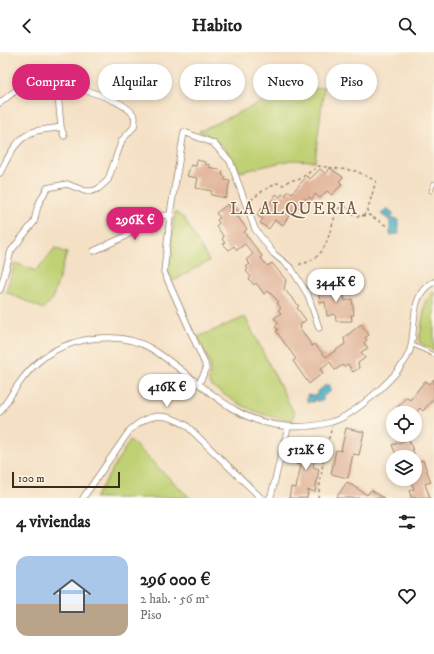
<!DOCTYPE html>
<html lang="es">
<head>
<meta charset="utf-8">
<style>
  :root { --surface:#fff; --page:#f6f6f6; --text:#202124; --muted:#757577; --accent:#db2777 }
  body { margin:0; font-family:"IM FELL DW Pica",serif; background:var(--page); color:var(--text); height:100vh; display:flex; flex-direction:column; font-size:15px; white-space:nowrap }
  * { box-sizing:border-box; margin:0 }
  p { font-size:13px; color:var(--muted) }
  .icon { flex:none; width:22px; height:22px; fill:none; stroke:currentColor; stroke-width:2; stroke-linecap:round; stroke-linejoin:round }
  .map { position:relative; height:446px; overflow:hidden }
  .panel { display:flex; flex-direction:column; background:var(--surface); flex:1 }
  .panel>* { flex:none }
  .top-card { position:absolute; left:12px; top:12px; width:410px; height:36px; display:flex; gap:8px }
  .fabs { position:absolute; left:386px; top:354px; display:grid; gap:8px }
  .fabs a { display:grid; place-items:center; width:36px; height:36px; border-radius:50%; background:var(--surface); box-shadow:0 2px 6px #0003; font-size:20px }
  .scale { position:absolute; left:12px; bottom:10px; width:108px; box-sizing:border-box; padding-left:4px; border:2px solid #3b2a1e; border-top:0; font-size:11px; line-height:14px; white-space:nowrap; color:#3b2a1e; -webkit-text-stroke:3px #fcf5e5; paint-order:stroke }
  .price { position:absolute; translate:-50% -34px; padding:0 9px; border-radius:14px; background:#fff; color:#222; font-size:13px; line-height:26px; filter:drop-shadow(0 1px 2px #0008) }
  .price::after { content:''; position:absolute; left:50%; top:24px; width:12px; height:9px; margin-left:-6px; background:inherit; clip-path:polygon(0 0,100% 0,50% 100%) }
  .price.active { background:var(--accent); color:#fff }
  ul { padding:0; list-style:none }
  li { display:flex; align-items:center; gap:12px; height:100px; padding:0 16px }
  li span { display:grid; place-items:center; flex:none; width:112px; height:80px; border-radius:12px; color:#555 }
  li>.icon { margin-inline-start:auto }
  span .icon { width:48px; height:48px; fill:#fffc; stroke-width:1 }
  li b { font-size:17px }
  h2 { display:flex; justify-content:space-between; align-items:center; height:48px; padding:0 16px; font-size:17px }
  .chip { padding:0 14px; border-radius:18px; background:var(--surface); box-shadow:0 2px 6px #0003; font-size:14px; line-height:36px }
  .chip.active { background:var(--accent); color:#fff }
  header { display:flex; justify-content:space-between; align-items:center; height:52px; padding:0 16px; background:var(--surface); font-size:18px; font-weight:700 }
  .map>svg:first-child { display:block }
  .green { fill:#c0d174; stroke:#7e7e49 }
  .water { fill:#45acc5; stroke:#406b72 }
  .building { fill:#e1b399 }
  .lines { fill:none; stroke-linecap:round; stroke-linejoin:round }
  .service-casing { stroke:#988571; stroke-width:4.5 }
  .minor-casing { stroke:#988571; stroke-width:7 }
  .path { stroke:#988571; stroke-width:1.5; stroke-dasharray:3 3; stroke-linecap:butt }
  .service { stroke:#fff; stroke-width:3 }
  .minor { stroke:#fff; stroke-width:5.5 }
  .labels { text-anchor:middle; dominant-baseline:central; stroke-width:3; stroke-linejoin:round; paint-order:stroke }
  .neighbourhood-label { font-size:17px; letter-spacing:1px; fill:#755a49; stroke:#fcf5e5 }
</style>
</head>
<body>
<header><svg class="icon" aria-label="back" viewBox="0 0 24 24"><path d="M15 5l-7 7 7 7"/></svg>Habito<svg class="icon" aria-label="search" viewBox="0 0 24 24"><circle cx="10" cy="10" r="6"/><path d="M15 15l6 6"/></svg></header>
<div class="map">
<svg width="434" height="446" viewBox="0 0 434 446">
  <rect width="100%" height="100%" fill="#fcf5e5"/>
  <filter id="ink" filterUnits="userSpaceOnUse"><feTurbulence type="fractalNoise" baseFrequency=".025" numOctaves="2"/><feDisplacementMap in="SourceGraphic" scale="8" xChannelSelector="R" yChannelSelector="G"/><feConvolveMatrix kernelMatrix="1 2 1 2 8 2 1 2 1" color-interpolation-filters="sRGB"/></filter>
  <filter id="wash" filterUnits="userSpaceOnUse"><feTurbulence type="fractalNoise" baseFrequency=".012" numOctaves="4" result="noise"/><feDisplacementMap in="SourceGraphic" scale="16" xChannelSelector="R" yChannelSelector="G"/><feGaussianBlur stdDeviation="0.9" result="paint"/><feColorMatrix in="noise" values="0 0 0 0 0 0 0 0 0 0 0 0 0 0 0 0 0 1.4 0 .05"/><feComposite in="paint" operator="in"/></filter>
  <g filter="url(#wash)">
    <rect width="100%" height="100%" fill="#f4e0c4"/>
    <path class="green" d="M324 35 315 109 291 108 240 120C228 97 221 91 199 79L273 45Z
      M175 160 184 166 209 209 173 229 169 222 168 216Z
      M55 196 67 201 52 248 43 257 6 240 15 211 36 219Z
      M434 239V299L419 290 425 250Z
      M245 265 294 361 293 369C259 364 237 353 209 332L210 312 198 285Z
      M130 388 190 446H95Z"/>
    <path class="water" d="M387 156 394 162 391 166 393 167H398L399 182 390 183V169L381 162Z
      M326 333H330V340L323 344V349H316V347H314V350H307V343L316 344 317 340Z"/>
    <g id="blocks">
      <path class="building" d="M197 108 205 110V112L210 113 209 115 223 119 222 123 225 124V128L230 129 226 146 211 143 212 139 196 136 198 126 187 124 191 113 196 114Z
        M330 116 343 125 339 129 342 132 332 143 327 139 320 146 315 142 312 147 309 145 306 148 304 146 295 161 292 159 283 173 275 168 269 177 260 171 263 167 257 163 262 156 263 157 266 153 268 154 276 142 280 145 282 142 285 144 288 139 292 141 307 124 310 127 320 117 326 122Z
        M228 152 231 157 234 155 240 162 237 164 247 177 244 180 262 204 261 206 267 214 272 211 286 228 284 237 299 254 297 256 306 268 300 273 301 275 300 276 312 294 314 292 326 305 345 292 344 286 361 272 369 283 365 286 367 288 364 291 368 296 361 300 365 306 358 311 359 316 353 320 348 312 344 315 343 313 335 318 330 310 320 317 323 321 309 332 293 309 296 307 276 279 278 278 275 274 279 271 274 266 281 261 278 258 281 256 277 251 279 250 268 239 264 242 256 231 254 233 249 227 251 225 246 219 248 217 246 215 250 212 246 208 253 202 245 192 237 198 234 194 229 198 223 192 225 191 222 187 224 185 216 174 219 171 217 168 220 166 216 161Z
        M332 230 333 234H336L337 240 343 239 345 249 352 247 354 263H351L352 269H336L335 262 327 264 325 250 320 251 318 235 323 234V232Z
        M434 327V346L423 359 420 356 416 361H393L406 345 410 348 425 329 430 332Z
        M346 376 364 380 359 403 353 402 348 426 331 422 336 398 341 399Z
        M409 387 415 405H397L392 393Z
        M301 388 318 391 313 415 319 417 315 440 308 438 307 446H289L291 435 296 436 301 413 296 412Z
        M423 408 431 430 425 432 430 446H412L409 439 414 437 410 427H415V411Z
        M347 430 367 443 371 438 384 446H336Z"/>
    </g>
  </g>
  <g filter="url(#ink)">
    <use href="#blocks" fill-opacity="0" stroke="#988571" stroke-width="1"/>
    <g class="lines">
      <g class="service-casing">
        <path id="service" d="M431 139 434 131
          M411 292 434 303"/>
      </g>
      <g class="minor-casing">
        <path id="minor" d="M57 32 61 75 64 84
          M0 51C9 44 19 34 31 32 52 27 128 45 135 66L134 75 122 88 108 128 98 137 92 139H85L67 132 47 136 38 153 34 170 11 199 0 238
          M0 121C8 105 17 84 36 79 44 77 52 77 61 75
          M94 199 124 185 154 164 170 163
          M199 331 206 318 205 312 164 220 171 156 184 80 213 91 230 109 255 177 274 202 291 216 308 243 319 276
          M0 360C11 343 23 323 38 310 67 285 119 277 152 297 181 315 206 341 235 358 263 375 300 379 331 370 354 364 403 321 410 298 417 276 408 242 434 230
          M83 446 130 378C149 361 164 360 186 373L261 446
          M269 446 271 444 288 375"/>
      </g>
      <path class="path" d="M251 148 261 140 277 131 283 133 290 128H298L319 114 356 119 376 129 367 160 362 164H354L348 155 339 156C326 180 331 208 296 213
        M362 164 369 163 387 174
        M318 446 324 404 332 375"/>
      <use href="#service" class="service"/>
      <use href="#minor" class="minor"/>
    </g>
  </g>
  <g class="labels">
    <g class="neighbourhood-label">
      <text x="294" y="157">LA ALQUERIA</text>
    </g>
  </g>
</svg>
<div class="fabs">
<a><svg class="icon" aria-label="locate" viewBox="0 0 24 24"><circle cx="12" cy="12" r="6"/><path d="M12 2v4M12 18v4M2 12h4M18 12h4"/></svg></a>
<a><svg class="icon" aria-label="layers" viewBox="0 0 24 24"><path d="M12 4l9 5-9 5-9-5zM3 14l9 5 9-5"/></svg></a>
</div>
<div class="scale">100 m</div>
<b class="price active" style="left:135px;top:189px">296K €</b>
<b class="price" style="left:336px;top:251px">344K €</b>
<b class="price" style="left:167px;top:356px">416K €</b>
<b class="price" style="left:306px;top:419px">512K €</b>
<div class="top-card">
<a class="chip active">Comprar</a>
<a class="chip">Alquilar</a>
<a class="chip">Filtros</a>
<a class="chip">Nuevo</a>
<a class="chip">Piso</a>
</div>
</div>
<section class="panel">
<h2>4 viviendas<svg class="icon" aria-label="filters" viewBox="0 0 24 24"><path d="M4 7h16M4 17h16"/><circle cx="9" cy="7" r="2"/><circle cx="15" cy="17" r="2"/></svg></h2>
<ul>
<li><span style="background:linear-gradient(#a9c7e8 60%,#b9a48a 0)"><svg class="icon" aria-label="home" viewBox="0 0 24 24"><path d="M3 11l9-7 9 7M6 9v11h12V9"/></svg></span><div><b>296 000 €</b><p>2 hab. · 56 m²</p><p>Piso</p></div><svg class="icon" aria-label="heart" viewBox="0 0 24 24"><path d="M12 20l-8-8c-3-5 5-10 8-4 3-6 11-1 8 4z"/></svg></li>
</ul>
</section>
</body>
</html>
